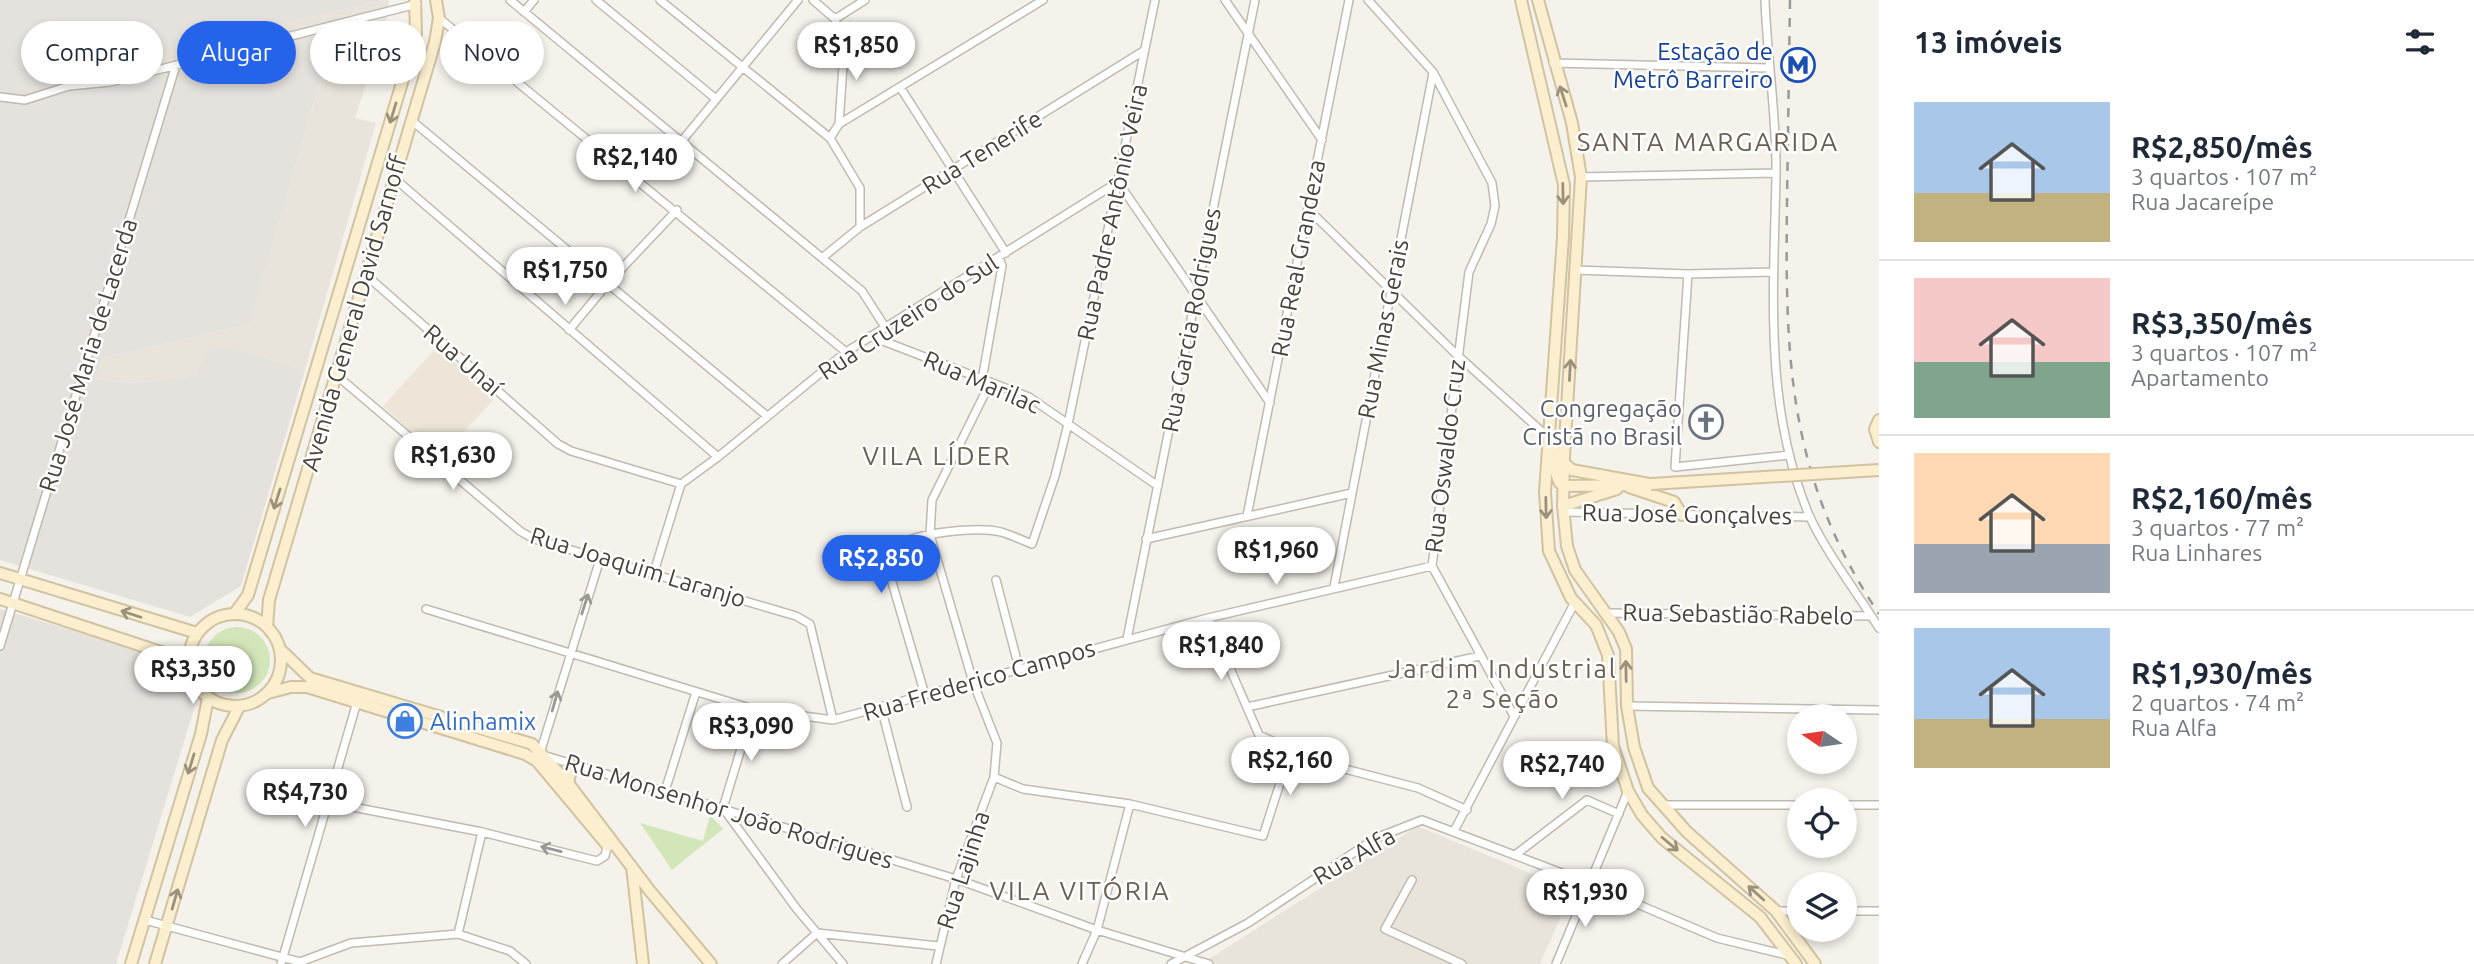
<!DOCTYPE html>
<html lang="pt">
<head>
<meta charset="utf-8">
<style>
  :root { --surface:#fff; --page:#f6f6f7; --text:#1f2937; --muted:#747a83; --line:#e0e1e3; --accent:#2563eb }
  body { margin:0; font-family:Ubuntu,sans-serif; background:var(--page); color:var(--text); height:100vh; display:flex; flex-direction:column; font-size:26px; white-space:nowrap }
  * { box-sizing:border-box; margin:0 }
  p { font-size:23px; color:var(--muted) }
  .icon { flex:none; width:38px; height:38px; fill:none; stroke:currentColor; stroke-width:2; stroke-linecap:round; stroke-linejoin:round }
  .map { position:relative; flex:1; overflow:hidden }
  .side { display:flex; flex-direction:column; background:var(--surface); width:595px }
  .side>* { flex:none }
  .banner { position:absolute; left:21px; top:21px; width:665px; height:63px; display:flex; gap:14px }
  .needle { width:46px; rotate:283deg }
  .controls { position:absolute; left:1787px; top:704px; display:grid; gap:14px }
  .controls a { display:grid; place-items:center; width:70px; height:70px; border-radius:50%; background:var(--surface); box-shadow:0 4px 10px #0003; font-size:35px }
  .price { position:absolute; translate:-50% -60px; padding:0 16px; border-radius:24px; background:#fff; color:#222; font-size:23px; line-height:46px; filter:drop-shadow(0 2px 4px #0008) }
  .price::after { content:''; position:absolute; left:50%; top:42px; width:21px; height:16px; margin-left:-10px; background:inherit; clip-path:polygon(0 0,100% 0,50% 100%) }
  .price.selected { background:var(--accent); color:#fff }
  ul { padding:0; list-style:none }
  li { display:flex; align-items:center; gap:21px; height:175px; padding:0 35px }
  li+li { border-top:2px solid var(--line) }
  li span { display:grid; place-items:center; flex:none; width:196px; height:140px; border-radius:0px; color:#555 }
  li>.icon { margin-inline-start:auto }
  span .icon { width:84px; height:84px; fill:#fffc; stroke-width:1 }
  li b { font-size:30px }
  h2 { display:flex; justify-content:space-between; align-items:center; height:84px; padding:0 35px; font-size:30px }
  .chip { padding:0 24px; border-radius:32px; background:var(--surface); box-shadow:0 4px 10px #0003; font-size:24px; line-height:63px }
  .chip.selected { background:var(--accent); color:#fff }
  main { display:flex; flex:1; min-height:0 }
  .map>svg:first-child { display:block }
  .residential { fill:#e8e4db }
  .industrial { fill:#e5e1dd }
  .education { fill:#ede6d8 }
  .green { fill:#d3e6b9 }
  .lines { fill:none; stroke-linecap:round; stroke-linejoin:round }
  .street-casing { stroke:#c0baaf; stroke-width:10 }
  .secondary-casing { stroke:#d1c3a0; stroke-width:14 }
  .street { stroke:#fff; stroke-width:7 }
  .secondary { stroke:#fbefd0; stroke-width:10 }
  .rail { stroke:#9a9a9a; stroke-width:2.5; stroke-dasharray:9 9; stroke-linecap:butt }
  .secondary-bridge-casing { stroke:#d1c3a0; stroke-width:14; stroke-linecap:butt }
  .secondary-bridge { stroke:#fbefd0; stroke-width:10 }
  .oneway { stroke:#99907e }
  .oneway2 { stroke:#9b9893 }
  .labels { text-anchor:middle; dominant-baseline:central; stroke-width:5; stroke-linejoin:round; paint-order:stroke }
  .transit-label { font-size:24px; fill:#164399; stroke:#fff; text-anchor:end }
  .street-label { font-size:24px; fill:#49433a; stroke:#fff }
  .worship-label { font-size:24px; fill:#5b616d; stroke:#fff; text-anchor:end }
  .shop-label { font-size:24px; fill:#366cbe; stroke:#fff; text-anchor:start }
  .neighbourhood-label { font-size:26px; letter-spacing:2px; fill:#6b6052; stroke:#fff }
</style>
</head>
<body>
<main>
<div class="map">
<svg width="1879" height="964" viewBox="0 0 1879 964">
  <rect width="100%" height="100%" fill="#f5f2ec"/>
  <path class="residential" d="M382 0H389L385 25 355 118 376 123 305 370 226 346 197 375 133 383 97 379 103 358 250 324 333 37 109 85 104 65Z
    M1418 826 1572 891 1540 964H1201Z"/>
  <path class="industrial" d="M0 0H382L104 66 109 84 333 36 250 324 103 358 97 379 133 383 197 375 206 351 226 346 305 370 241 586 190 617 0 560Z
    M0 609 180 662 197 699 116 964H0Z"/>
  <path class="education" d="M438 346 494 399 439 458 383 406Z"/>
  <path class="green" d="M204 660a33 33 0 1 1 66 0a33 33 0 1 1-66 0Z
    M710 815 723 829 672 870 640 823 703 841Z"/>
  <g class="lines">
    <g class="street-casing">
      <path id="street" d="M510 0 862 291 885 327
        M596 0 716 99
        M660 0 830 138 860 188V227
        M813 0 835 19 844 51 839 124 830 138
        M1225 0 1322 140
        M1368 0 1433 72 1492 183 1495 206 1491 224 1469 272 1432 566 1514 716
        M1765 0C1767 58 1777 117 1776 175 1774 290 1763 405 1809 515 1825 551 1858 594 1879 628
        M524 12 534 0
        M439 18 846 352
        M835 19 865 0
        M1553 63 1768 68
        M900 87 1006 253
        M0 97 25 100 69 86 110 82 417 4
        M411 120 767 416
        M839 124 1043 0
        M681 142 798 0
        M1581 177 1776 173
        M394 178 718 457
        M1308 209 1456 354 1550 439
        M822 258 860 227 1145 50
        M1575 270 1688 274 1772 272
        M1688 274 1675 467 1789 455
        M366 275 558 444 571 451 681 484
        M569 330 609 282 677 210
        M870 336 1029 397 1158 486
        M335 374 520 531 534 539 796 616 810 624 833 720
        M982 380 1002 266 999 257
        M1564 512 1810 517
        M1247 516 1349 0
        M1146 539 1352 493
        M654 572 681 484 718 457 846 352 1118 182 1270 403
        M996 580 1019 668
        M1334 587 1433 73
        M426 609 753 709 833 720 1208 618 1432 566
        M1604 613 1871 616
        M1208 618 1259 735 1322 763 1418 788 1467 810
        M1127 639 1255 0
        M0 646 176 65
        M925 695 889 572 894 547C914 533 977 526 1001 532 1011 535 1022 540 1032 544L1055 476 1068 424 1155 0
        M1627 706 1879 710
        M881 707 907 807
        M1247 707 1480 656
        M753 709 723 808 796 908 843 964
        M541 750 601 556
        M546 756 956 879 1097 930 1209 964
        M994 777 1023 789 1130 804 1263 836 1291 749
        M665 791 696 692
        M327 802 482 832 597 861 605 856 607 846
        M1663 805H1799
        M1844 805H1879
        M1454 831 1575 602
        M1515 855 1587 800 1619 814
        M1412 880 1385 929 1462 964
        M1776 911H1799
        M1844 911H1879
        M145 920 300 962 351 943 458 934 510 951 526 964
        M458 934 482 832
        M281 964 357 702
        M782 964 817 933 938 946
        M936 964 956 879 994 777 997 743 973 682 930 535 932 500 990 383
        M1082 964 1097 930 1130 804
        M1171 964 1248 923 1376 838 1422 820 1588 883 1717 938 1791 956
        M1556 964 1628 791"/>
    </g>
    <g class="secondary-casing">
      <path id="secondary" d="M1521 0 1564 185 1563 237 1545 492 1549 551 1571 598 1596 625 1608 655 1613 746 1628 791 1642 815 1662 838 1760 917 1796 964
        M1538 0 1572 123 1581 177 1564 457 1563 506 1567 546 1575 570 1619 632 1626 649 1627 706 1634 747 1648 788 1687 832 1776 911 1815 964
        M1879 420 1875 429 1879 442
        M1552 442C1559 455 1552 471 1560 483
        M1564 463 1572 470 1649 484
        M1564 486 1638 485
        M1629 487 1674 502 1682 515
        M1563 506 1617 489
        M0 573 197 633
        M0 599 188 661
        M235 613 248 595 401 86 416 33 415 0
        M189 660a46 46 0 1 1 92 0a46 46 0 1 1-92 0Z
        M267 627 269 600 435 42 439 18 436 0
        M282 651 310 678 532 744 568 783 650 891 711 964
        M268 693 291 687H307L525 754 537 761 608 846
        M568 783 571 770 578 767
        M632 867 643 964
        M131 964 201 734 208 698
        M155 964 222 740 239 707"/>
    </g>
    <use href="#street" class="street"/>
    <use href="#secondary" class="secondary"/>
    <path class="rail" d="M1790 0C1789 67 1788 135 1787 202 1785 359 1788 478 1879 614"/>
    <g class="secondary-bridge-casing">
      <path id="secondary-bridge" d="M1651 484 1879 470"/>
    </g>
    <use href="#secondary-bridge" class="secondary-bridge"/>
  </g>
  <defs><path id="oneway-shaft" d="M-6 0H5M1.5-3L5.5 0L1.5 3" fill="none" stroke-width="1.6" stroke-linecap="round" stroke-linejoin="round" transform="scale(1.75)"/></defs>
  <g class="oneway">
    <use href="#oneway-shaft" transform="translate(1563 96) rotate(-108)"/>
    <use href="#oneway-shaft" transform="translate(393 113) rotate(107)"/>
    <use href="#oneway-shaft" transform="translate(1563 194) rotate(89)"/>
    <use href="#oneway-shaft" transform="translate(1570 370) rotate(-87)"/>
    <use href="#oneway-shaft" transform="translate(277 499) rotate(107)"/>
    <use href="#oneway-shaft" transform="translate(1546 508) rotate(89)"/>
    <use href="#oneway-shaft" transform="translate(131 614) rotate(-162)"/>
    <use href="#oneway-shaft" transform="translate(1626 671) rotate(-91)"/>
    <use href="#oneway-shaft" transform="translate(191 764) rotate(107)"/>
    <use href="#oneway-shaft" transform="translate(1670 844) rotate(40)"/>
    <use href="#oneway-shaft" transform="translate(1756 893) rotate(-138)"/>
    <use href="#oneway-shaft" transform="translate(175 899) rotate(-74)"/>
  </g>
  <g class="oneway2">
    <use href="#oneway-shaft" transform="translate(585 604) rotate(-72)"/>
    <use href="#oneway-shaft" transform="translate(555 701) rotate(-74)"/>
    <use href="#oneway-shaft" transform="translate(551 849) rotate(-166)"/>
  </g>
  <defs>
    <g id="metro-ring" transform="scale(1.75)"><circle r="9.5" fill="#fff" stroke="#1a4fb4" stroke-width="1.5"/><path d="M-5.5 5V-5H-3L0 0L3-5H5.5V5H3V-.5L0 4L-3-.5V5Z" fill="#1a4fb4"/></g>
    <g id="church-ring" transform="scale(1.75)"><circle r="9.5" fill="#fff" stroke="#6b7280" stroke-width="1.5"/><path d="M-1.2-6h2.4v3.5h3.3v2.4h-3.3V6h-2.4V-.1h-3.3v-2.4h3.3Z" fill="#6b7280"/></g>
    <g id="shop-ring" transform="scale(1.75)"><circle r="9.5" fill="#fff" stroke="#3f7fe0" stroke-width="1.5"/><path d="M-5-2.5h2.3a2.7 3.5 0 0 1 5.4 0H5L5.5 6h-11ZM-1.5-2.5h3a1.5 2.3 0 0 0-3 0Z" fill="#3f7fe0"/></g>
  </defs>
  <g fill-rule="evenodd">
    <use href="#metro-ring" x="1798" y="65"/>
    <use href="#church-ring" x="1706" y="422"/>
    <use href="#shop-ring" x="405" y="721"/>
  </g>
  <g class="labels">
    <g class="transit-label">
      <text x="1773" y="51">Estação de<tspan x="1773" dy="28">Metrô Barreiro</tspan></text>
    </g>
    <g class="street-label">
      <text transform="translate(982 152) rotate(-32)">Rua Tenerife</text>
      <text transform="translate(1112 212) rotate(-78)">Rua Padre Antônio Veira</text>
      <text transform="translate(1298 258) rotate(-79)">Rua Real Grandeza</text>
      <text transform="translate(354 313) rotate(-74)">Avenida General David Sarnoff</text>
      <text transform="translate(908 317) rotate(-33)">Rua Cruzeiro do Sul</text>
      <text transform="translate(1191 320) rotate(-79)">Rua Garcia Rodrigues</text>
      <text transform="translate(1383 329) rotate(-79)">Rua Minas Gerais</text>
      <text transform="translate(88 355) rotate(-73)">Rua José Maria de Lacerda</text>
      <text transform="translate(463 360) rotate(41)">Rua Unaí</text>
      <text transform="translate(982 382) rotate(23)">Rua Marilac</text>
      <text transform="translate(1445 456) rotate(-83)">Rua Oswaldo Cruz</text>
      <text transform="translate(1687 514) rotate(1)">Rua José Gonçalves</text>
      <text transform="translate(638 567) rotate(17)">Rua Joaquim Laranjo</text>
      <text transform="translate(1738 614) rotate(1)">Rua Sebastião Rabelo</text>
      <text transform="translate(979 680) rotate(-16)">Rua Frederico Campos</text>
      <text transform="translate(729 811) rotate(17)">Rua Monsenhor João Rodrigues</text>
      <text transform="translate(1354 856) rotate(-30)">Rua Alfa</text>
      <text transform="translate(963 870) rotate(-72)">Rua Lajinha</text>
    </g>
    <g class="worship-label">
      <text x="1682" y="408">Congregação<tspan x="1682" dy="28">Cristã no Brasil</tspan></text>
    </g>
    <g class="shop-label">
      <text x="430" y="721">Alinhamix</text>
    </g>
    <g class="neighbourhood-label">
      <text x="1708" y="141">SANTA MARGARIDA</text>
      <text x="937" y="455">VILA LÍDER</text>
      <text x="1503" y="668">Jardim Industrial<tspan x="1503" dy="30">2ª Seção</tspan></text>
      <text x="1080" y="890">VILA VITÓRIA</text>
    </g>
  </g>
</svg>
<div class="controls">
<a><svg class="needle" viewBox="-14 -14 28 28"><path d="M0-13l5 13h-10z" fill="#e53935"/><path d="M0 13l5-13h-10z" fill="#747a83"/></svg></a>
<a><svg class="icon" aria-label="locate" viewBox="0 0 24 24"><circle cx="12" cy="12" r="6"/><path d="M12 2v4M12 18v4M2 12h4M18 12h4"/></svg></a>
<a><svg class="icon" aria-label="layers" viewBox="0 0 24 24"><path d="M12 4l9 5-9 5-9-5zM3 14l9 5 9-5"/></svg></a>
</div>
<b class="price" style="left:856px;top:82px">R$1,850</b>
<b class="price" style="left:635px;top:194px">R$2,140</b>
<b class="price" style="left:565px;top:307px">R$1,750</b>
<b class="price" style="left:453px;top:492px">R$1,630</b>
<b class="price" style="left:1276px;top:587px">R$1,960</b>
<b class="price selected" style="left:881px;top:595px">R$2,850</b>
<b class="price" style="left:1221px;top:682px">R$1,840</b>
<b class="price" style="left:193px;top:706px">R$3,350</b>
<b class="price" style="left:751px;top:763px">R$3,090</b>
<b class="price" style="left:1290px;top:797px">R$2,160</b>
<b class="price" style="left:1562px;top:801px">R$2,740</b>
<b class="price" style="left:305px;top:829px">R$4,730</b>
<b class="price" style="left:1585px;top:929px">R$1,930</b>
<div class="banner">
<a class="chip">Comprar</a>
<a class="chip selected">Alugar</a>
<a class="chip">Filtros</a>
<a class="chip">Novo</a>
</div>
</div>
<section class="side">
<h2>13 imóveis<svg class="icon" aria-label="filters" viewBox="0 0 24 24"><path d="M4 7h16M4 17h16"/><circle cx="9" cy="7" r="2"/><circle cx="15" cy="17" r="2"/></svg></h2>
<ul>
<li><span style="background:linear-gradient(#a9c7e8 65%,#c2b280 0)"><svg class="icon" aria-label="home" viewBox="0 0 24 24"><path d="M3 11l9-7 9 7M6 9v11h12V9"/></svg></span><div><b>R$2,850/mês</b><p>3 quartos · 107 m²</p><p>Rua Jacareípe</p></div></li>
<li><span style="background:linear-gradient(#f6c9c9 60%,#7fa58c 0)"><svg class="icon" aria-label="home" viewBox="0 0 24 24"><path d="M3 11l9-7 9 7M6 9v11h12V9"/></svg></span><div><b>R$3,350/mês</b><p>3 quartos · 107 m²</p><p>Apartamento</p></div></li>
<li><span style="background:linear-gradient(#ffd9b3 65%,#9aa5b1 0)"><svg class="icon" aria-label="home" viewBox="0 0 24 24"><path d="M3 11l9-7 9 7M6 9v11h12V9"/></svg></span><div><b>R$2,160/mês</b><p>3 quartos · 77 m²</p><p>Rua Linhares</p></div></li>
<li><span style="background:linear-gradient(#a9c7e8 65%,#c2b280 0)"><svg class="icon" aria-label="home" viewBox="0 0 24 24"><path d="M3 11l9-7 9 7M6 9v11h12V9"/></svg></span><div><b>R$1,930/mês</b><p>2 quartos · 74 m²</p><p>Rua Alfa</p></div></li>
</ul>
</section>
</main>
</body>
</html>
